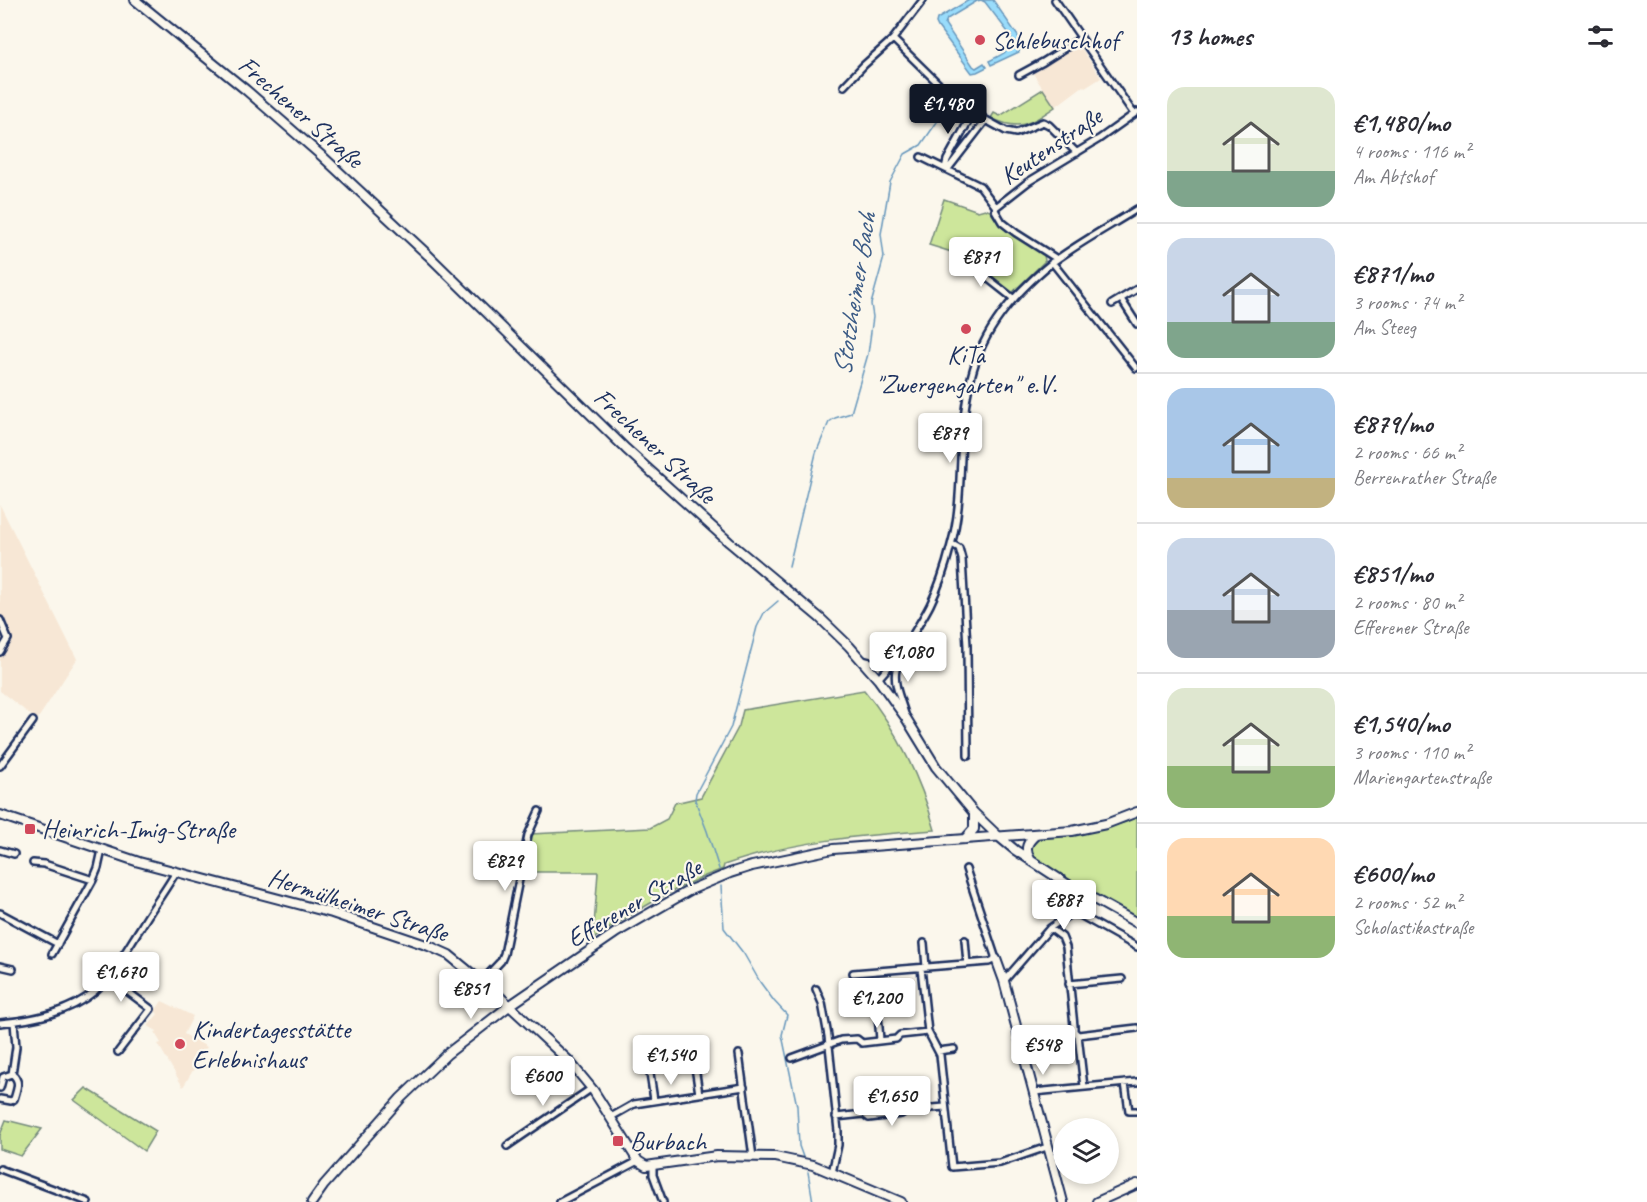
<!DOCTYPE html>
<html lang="en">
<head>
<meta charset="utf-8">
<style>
  :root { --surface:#fff; --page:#f7f7f7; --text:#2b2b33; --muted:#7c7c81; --line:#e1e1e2; --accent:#111827 }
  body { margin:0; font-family:Caveat,sans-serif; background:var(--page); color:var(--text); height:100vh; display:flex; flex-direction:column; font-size:22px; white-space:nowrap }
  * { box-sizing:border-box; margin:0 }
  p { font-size:20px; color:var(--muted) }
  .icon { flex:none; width:33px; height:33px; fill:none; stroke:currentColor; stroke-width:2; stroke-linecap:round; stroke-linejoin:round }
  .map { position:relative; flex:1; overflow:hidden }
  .details { display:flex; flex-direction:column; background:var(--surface); width:510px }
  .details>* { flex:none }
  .buttons { position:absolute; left:1053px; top:1118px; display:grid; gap:12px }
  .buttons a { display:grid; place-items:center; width:66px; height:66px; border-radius:50%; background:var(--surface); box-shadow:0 3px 9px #0003; font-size:30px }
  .price { position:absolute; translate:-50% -51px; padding:0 14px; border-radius:6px; background:#fff; color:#222; font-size:20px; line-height:39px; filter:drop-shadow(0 2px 3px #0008) }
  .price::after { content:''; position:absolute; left:50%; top:36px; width:18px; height:14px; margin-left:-9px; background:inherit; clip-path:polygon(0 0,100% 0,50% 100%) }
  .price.current { background:var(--accent); color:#fff }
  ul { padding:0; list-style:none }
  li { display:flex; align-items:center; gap:18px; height:150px; padding:0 30px }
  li+li { border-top:2px solid var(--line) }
  li span { display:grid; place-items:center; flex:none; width:168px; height:120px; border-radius:18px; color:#555 }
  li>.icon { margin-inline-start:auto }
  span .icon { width:72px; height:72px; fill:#fffc; stroke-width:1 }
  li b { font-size:26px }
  h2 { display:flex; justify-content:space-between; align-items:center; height:72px; padding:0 30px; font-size:26px }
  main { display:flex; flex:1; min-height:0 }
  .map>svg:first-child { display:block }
  .built { fill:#f7e7d5 }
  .green { fill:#cde69b; stroke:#748a7c; stroke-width:1.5 }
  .water { fill:#99dcfb; stroke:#6797bc; stroke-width:1.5 }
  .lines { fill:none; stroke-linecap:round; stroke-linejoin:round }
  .stream { stroke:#6797bc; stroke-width:1.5 }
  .street-casing { stroke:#1b2f5e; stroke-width:10 }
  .secondary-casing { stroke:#1b2f5e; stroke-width:12 }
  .street { stroke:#fbf7ec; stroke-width:5 }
  .secondary { stroke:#fbf7ec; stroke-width:8 }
  .poi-dot { fill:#d1495b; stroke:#fbf7ec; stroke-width:2 }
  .labels { text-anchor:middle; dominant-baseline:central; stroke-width:4.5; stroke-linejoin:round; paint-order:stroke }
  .poi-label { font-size:26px; fill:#1b2f5e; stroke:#fbf7ec; text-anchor:start }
  .street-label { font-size:26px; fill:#1b2f5e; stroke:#fbf7ec }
  .water-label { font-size:27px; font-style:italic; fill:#3a5a85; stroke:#fbf7ec }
</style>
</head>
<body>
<main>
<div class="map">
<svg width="1137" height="1202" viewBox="0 0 1137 1202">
  <rect width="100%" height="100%" fill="#fbf7ec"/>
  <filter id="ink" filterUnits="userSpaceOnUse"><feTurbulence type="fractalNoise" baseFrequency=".0167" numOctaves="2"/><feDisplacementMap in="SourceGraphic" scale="12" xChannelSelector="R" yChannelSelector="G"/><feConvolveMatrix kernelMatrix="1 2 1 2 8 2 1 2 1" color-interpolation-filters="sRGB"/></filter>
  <g filter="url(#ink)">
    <path class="built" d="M1076 45 1080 46 1101 78 1085 88 1083 86 1055 107 1032 72 1034 71 1036 72Z
      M0 505 77 659 37 720 0 691Z
      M162 1001 193 1016 184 1034 207 1047 183 1087 158 1044 161 1043 155 1033 157 1031 148 1026 158 1014 155 1011Z"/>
    <path class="green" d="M1043 89 1055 107C1030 124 1020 132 991 118L994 113 1000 116Z
      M944 199 978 211 985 209 990 211 1000 226 1033 246 1044 255 1045 261 1012 293 965 258 958 254 929 245Z
      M864 690C897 729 921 780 935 830 863 835 792 841 724 865L723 869C676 886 634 912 593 939L598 872H524L531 834 650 828 667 819 675 803 701 797 739 726 743 710Z
      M1137 816V918L1068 881 1035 858 1030 850 1032 842 1034 840 1086 833 1126 822Z
      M86 1088 156 1131 144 1151 74 1100Z
      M6 1120 42 1129 21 1156 0 1149V1135Z"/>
    <path class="water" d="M969 0H993L1020 39 1021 45 1019 52 991 65 989 61C1000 55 1015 51 1011 36L985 2 981 0 977 1 947 19 945 24 973 66 976 68 984 63 987 67 977 72 972 73 938 27 936 23 937 19Z"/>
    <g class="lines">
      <path class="stream" d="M952 93 961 86
        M789 566 816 453 829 422 835 418 851 413 868 354 873 317 871 304 884 257 881 234 890 182 905 154 921 145 946 109 949 100
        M719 869 707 831 695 800 696 793 731 727 757 627 764 613 778 601
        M721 886 724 928 744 954 760 982 774 1001 787 1015 782 1035 797 1106 799 1146 803 1157
        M808 1172 813 1202"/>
      <g class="street-casing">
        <path id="street" d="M1055 0 1134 114
          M893 39 950 95 986 120 1006 131 1016 133 1043 122 1049 125 1077 153
          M1019 75 1043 62 1081 38
          M844 86 864 65 893 39 923 0
          M921 157 980 186 996 207
          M945 168 947 160 974 111
          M948 169 986 120
          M962 258 1014 299
          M1057 259 1016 233 1002 222 995 210 996 207 1028 182 1099 139 1137 112
          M1052 262 1136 368
          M1121 299 1137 324
          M1112 304 1137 289
          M952 544 959 548 962 559 967 646 968 756
          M0 620 8 639 0 652
          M862 660C881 666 890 659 905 648
          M878 679 899 655
          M905 714C901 700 893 684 896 670 902 648 920 625 930 605 939 587 946 565 951 545 962 507 959 467 963 428 968 370 981 332 1022 290 1033 279 1044 268 1056 260 1082 241 1110 226 1137 209
          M0 766 33 721
          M0 850 14 854
          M33 863 44 864 93 880
          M0 913 58 944
          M1050 928 1062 937 1066 947 1074 1026V1031L1078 1035 1084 1087
          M965 940 967 964
          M924 943 926 967
          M52 954 93 880 98 868 102 850
          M0 966 13 969
          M853 973 989 962 996 959 966 869
          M107 976 151 1009 118 1052
          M482 981 501 961 504 954 528 835 539 811
          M1004 981 1050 928 1070 914 1080 915 1137 947
          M1069 984 1122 979
          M816 989 822 1003 828 1036 838 1131V1145L832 1173
          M878 1015 880 1040
          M0 1023C33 1020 69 1013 95 991 113 975 128 947 141 927 152 908 165 891 176 872
          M928 1032 940 1055 952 1167 1000 1163 1047 1147
          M1078 1035 1137 1028
          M938 1051 954 1049
          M739 1054 753 1157
          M792 1058 841 1040 857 1039 862 1043 896 1039 900 1035 928 1032 921 968
          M694 1060 699 1094
          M649 1067 654 1100
          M12 1074 16 1047 14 1022
          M1125 1083 1129 1111H1136
          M0 1088 3 1077 12 1074
          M897 1092 904 1112
          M1034 1092 1137 1082
          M859 1096 862 1101 864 1114
          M0 1099 11 1101 14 1099C17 1089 21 1081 12 1074
          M611 1117 634 1104 744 1087
          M836 1117 864 1114 869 1118 901 1114 907 1110 945 1107
          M507 1146 592 1088
          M653 1165V1175L663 1202
          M0 1169 88 1202
          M560 1202 638 1161"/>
      </g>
      <g class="secondary-casing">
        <path id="secondary" d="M135 0 246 90 323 157 428 255 626 449 729 542 820 618 849 646 878 679 906 718 936 767 974 813 998 836 1015 850 1067 884 1137 923
          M0 815 139 862 332 913 429 946 449 955 500 997 569 1061 593 1090 638 1161 646 1166 717 1156 775 1157 813 1165 901 1202
          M965 839 974 829V813
          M1030 859C1024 848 1027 842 1037 834
          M996 959 1004 981 1063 1202
          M312 1202 324 1185 401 1098 447 1054 509 1006 617 932 690 890 730 873 752 866 833 849 1072 831 1106 824 1137 812
          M1097 1202 1137 1184"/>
      </g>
      <use href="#street" class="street"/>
      <use href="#secondary" class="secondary"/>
    </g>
  </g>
  <g class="poi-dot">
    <circle cx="980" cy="40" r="6"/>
    <circle cx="966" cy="329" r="6"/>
    <rect x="24" y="823" width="12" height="12" rx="3"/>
    <circle cx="180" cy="1044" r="6"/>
    <rect x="612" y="1135" width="12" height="12" rx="3"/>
  </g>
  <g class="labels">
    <g class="poi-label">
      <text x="992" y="40">Schlebuschhof</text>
      <text x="966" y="354" text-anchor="middle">KiTa<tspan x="966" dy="30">"Zwergengarten" e.V.</tspan></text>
      <text x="42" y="829">Heinrich-Imig-Straße</text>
      <text x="192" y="1029">Kindertagesstätte<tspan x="192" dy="30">Erlebnishaus</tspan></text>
      <text x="630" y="1141">Burbach</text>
    </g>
    <g class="street-label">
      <text transform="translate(301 112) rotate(41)">Frechener Straße</text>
      <text transform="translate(1051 146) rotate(-34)">Keutenstraße</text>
      <text transform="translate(655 446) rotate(43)">Frechener Straße</text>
      <text transform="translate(634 903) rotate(-30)">Efferener Straße</text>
      <text transform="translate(358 905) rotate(18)">Hermülheimer Straße</text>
    </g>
    <g class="water-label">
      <text transform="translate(854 294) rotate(-81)">Stotzheimer Bach</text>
    </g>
  </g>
</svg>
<div class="buttons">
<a><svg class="icon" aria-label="layers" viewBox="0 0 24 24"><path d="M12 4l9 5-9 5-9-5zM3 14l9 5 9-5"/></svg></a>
</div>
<b class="price current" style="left:948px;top:135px">€1,480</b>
<b class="price" style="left:981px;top:288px">€871</b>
<b class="price" style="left:950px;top:464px">€879</b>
<b class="price" style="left:908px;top:683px">€1,080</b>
<b class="price" style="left:505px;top:892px">€829</b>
<b class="price" style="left:1064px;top:931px">€887</b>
<b class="price" style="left:121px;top:1003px">€1,670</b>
<b class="price" style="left:471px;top:1020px">€851</b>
<b class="price" style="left:877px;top:1029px">€1,200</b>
<b class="price" style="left:1043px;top:1076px">€548</b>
<b class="price" style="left:671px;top:1086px">€1,540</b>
<b class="price" style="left:543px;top:1107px">€600</b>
<b class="price" style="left:892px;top:1127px">€1,650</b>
</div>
<section class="details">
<h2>13 homes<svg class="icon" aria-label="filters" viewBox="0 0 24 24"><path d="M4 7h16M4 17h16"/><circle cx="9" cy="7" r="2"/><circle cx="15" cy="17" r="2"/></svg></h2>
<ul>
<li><span style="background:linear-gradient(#dfe7d0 70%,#7fa58c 0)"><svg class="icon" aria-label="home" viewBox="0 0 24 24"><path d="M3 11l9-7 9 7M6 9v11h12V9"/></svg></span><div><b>€1,480/mo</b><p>4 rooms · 116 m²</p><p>Am Abtshof</p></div></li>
<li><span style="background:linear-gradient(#c9d6e8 70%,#7fa58c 0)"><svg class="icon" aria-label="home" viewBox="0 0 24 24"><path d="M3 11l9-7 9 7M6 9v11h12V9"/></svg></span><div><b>€871/mo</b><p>3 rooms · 74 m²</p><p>Am Steeg</p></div></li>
<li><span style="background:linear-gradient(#a9c7e8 75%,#c2b280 0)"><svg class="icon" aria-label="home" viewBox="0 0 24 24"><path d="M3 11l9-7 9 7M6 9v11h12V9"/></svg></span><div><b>€879/mo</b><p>2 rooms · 66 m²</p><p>Berrenrather Straße</p></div></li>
<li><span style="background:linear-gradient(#c9d6e8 60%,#9aa5b1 0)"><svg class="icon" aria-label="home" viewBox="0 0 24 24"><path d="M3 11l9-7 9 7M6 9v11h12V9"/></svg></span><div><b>€851/mo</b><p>2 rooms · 80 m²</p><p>Efferener Straße</p></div></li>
<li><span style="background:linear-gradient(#dfe7d0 65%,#8fb573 0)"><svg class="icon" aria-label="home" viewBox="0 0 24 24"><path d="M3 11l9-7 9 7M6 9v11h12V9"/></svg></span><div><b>€1,540/mo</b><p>3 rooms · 110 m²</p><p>Mariengartenstraße</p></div></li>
<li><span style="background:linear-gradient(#ffd9b3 65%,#8fb573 0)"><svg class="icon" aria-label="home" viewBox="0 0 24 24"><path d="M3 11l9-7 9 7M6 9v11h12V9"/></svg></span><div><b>€600/mo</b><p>2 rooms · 52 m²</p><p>Scholastikastraße</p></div></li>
</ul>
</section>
</main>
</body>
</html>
